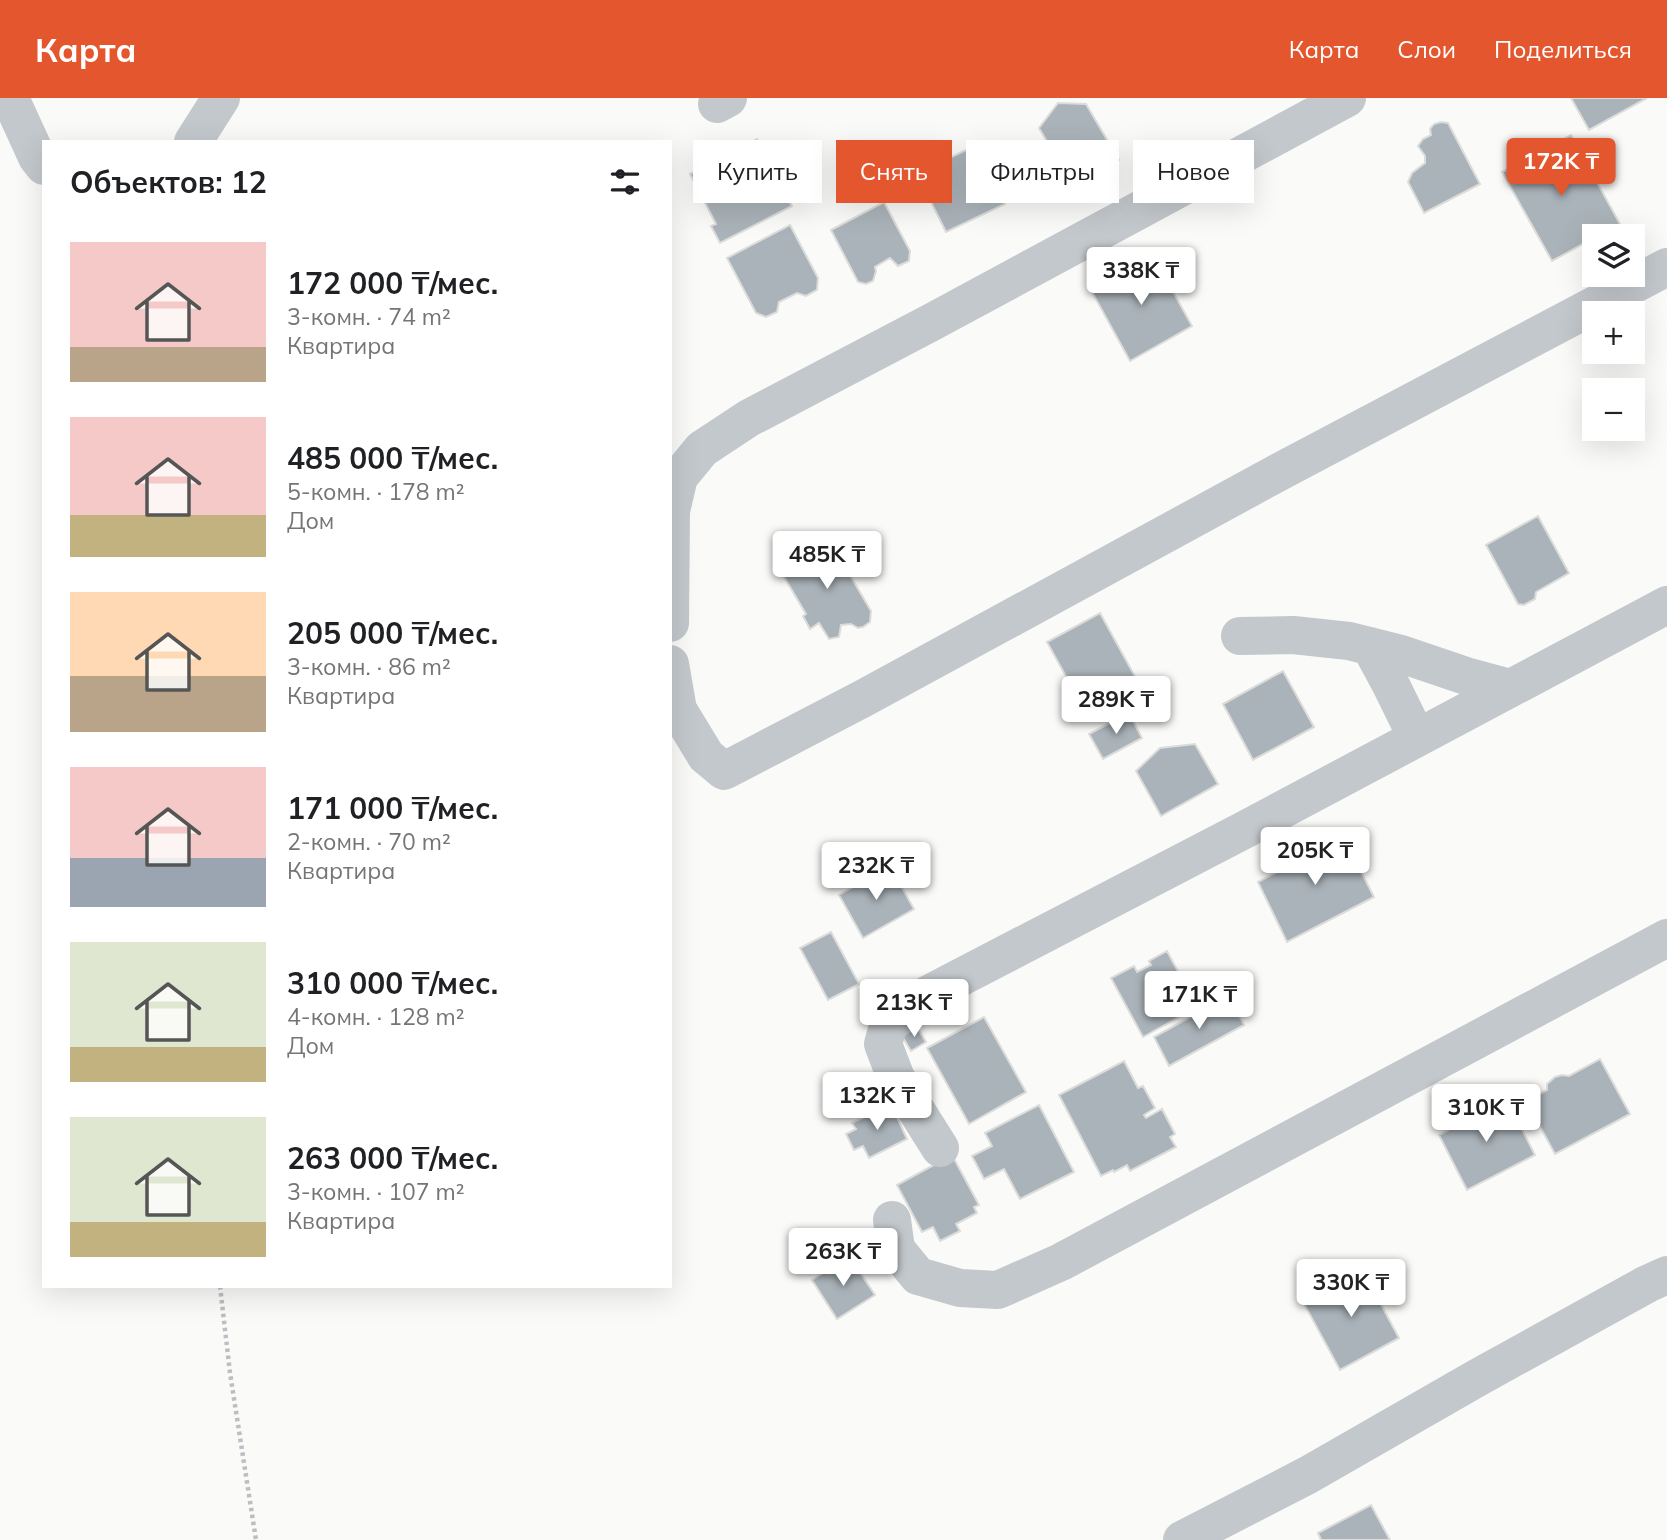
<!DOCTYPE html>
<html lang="ru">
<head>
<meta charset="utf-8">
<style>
  :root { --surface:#fff; --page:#f6f6f6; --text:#202124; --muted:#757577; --accent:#e4572e }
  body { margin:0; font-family:Mulish,sans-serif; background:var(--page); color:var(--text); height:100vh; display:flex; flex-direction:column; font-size:26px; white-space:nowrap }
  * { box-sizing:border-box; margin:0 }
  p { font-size:23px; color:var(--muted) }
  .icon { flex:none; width:38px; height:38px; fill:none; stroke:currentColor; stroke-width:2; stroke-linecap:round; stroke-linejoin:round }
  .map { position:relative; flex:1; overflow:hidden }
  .panel { position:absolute; left:42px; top:42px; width:630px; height:1148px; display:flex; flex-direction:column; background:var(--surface); border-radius:0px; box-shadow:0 7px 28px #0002 }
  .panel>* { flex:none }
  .banner { position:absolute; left:693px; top:42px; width:665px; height:63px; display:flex; gap:14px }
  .controls { position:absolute; left:1582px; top:126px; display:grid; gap:14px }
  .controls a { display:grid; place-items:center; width:63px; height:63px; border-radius:0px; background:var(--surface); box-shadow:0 7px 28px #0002; font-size:35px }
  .price { position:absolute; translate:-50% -60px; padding:0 16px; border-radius:7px; background:#fff; color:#222; font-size:23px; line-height:46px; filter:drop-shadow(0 2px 4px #0008) }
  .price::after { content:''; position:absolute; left:50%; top:42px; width:21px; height:16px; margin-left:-10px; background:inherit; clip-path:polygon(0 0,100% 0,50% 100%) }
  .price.on { background:var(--accent); color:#fff }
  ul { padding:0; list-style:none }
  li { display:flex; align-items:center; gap:21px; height:175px; padding:0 28px }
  li span { display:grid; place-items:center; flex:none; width:196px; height:140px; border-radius:0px; color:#555 }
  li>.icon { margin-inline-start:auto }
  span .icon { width:84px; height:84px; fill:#fffc; stroke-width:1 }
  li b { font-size:30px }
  h2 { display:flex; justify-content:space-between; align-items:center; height:84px; padding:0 28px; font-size:30px }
  .pill { padding:0 24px; border-radius:0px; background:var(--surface); box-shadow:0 7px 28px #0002; font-size:24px; line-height:63px }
  .pill.on { background:var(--accent); color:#fff }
  header { display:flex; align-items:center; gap:42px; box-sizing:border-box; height:98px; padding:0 35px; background:var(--accent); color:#fff }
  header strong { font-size:33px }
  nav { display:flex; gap:38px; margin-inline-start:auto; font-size:24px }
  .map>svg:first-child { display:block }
  .building { fill:#aab3b9; stroke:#dcdcda; stroke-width:2 }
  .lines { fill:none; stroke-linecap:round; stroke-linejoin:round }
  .path { stroke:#bbbfc2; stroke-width:4.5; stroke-dasharray:3.5 3.5; stroke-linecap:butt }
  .street { stroke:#c3c8cc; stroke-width:38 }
</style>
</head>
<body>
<header>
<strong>Карта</strong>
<nav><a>Карта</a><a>Слои</a><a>Поделиться</a></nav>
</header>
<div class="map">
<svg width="1667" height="1442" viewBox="0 0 1667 1442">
  <rect width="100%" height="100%" fill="#fafaf8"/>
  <path class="building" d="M1571 0H1647L1589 32Z
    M1058 5 1086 6 1119 62 1074 89 1039 30Z
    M1441 24 1448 25 1480 86 1424 115 1408 84 1412 75 1425 65V58L1418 48 1423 41 1431 37 1430 31 1434 26Z
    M1571 37 1620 126 1597 138H1594V140L1552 163 1502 74Z
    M757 41 792 108 720 145 711 128 716 126 690 76Z
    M976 47 1005 106 946 134 917 76Z
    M884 104 910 153 909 163 898 168 890 160 875 169 876 173 873 183 866 186 858 184 831 132Z
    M790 127 818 180 817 192 806 198 797 195 779 204 777 214 766 219 756 215 727 160Z
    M1153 157 1192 228 1130 263 1092 194 1113 182 1114 175 1122 166 1131 164 1139 165Z
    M1538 418 1569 475 1536 494 1535 501 1524 507 1518 506 1486 447Z
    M830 443 871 513 870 524 863 529 858 530 851 526 841 527 839 539 829 541 819 525 810 531 803 518 806 516 780 472Z
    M1100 515 1143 593 1090 622 1047 544Z
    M1283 573 1314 629 1253 662 1223 606Z
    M1129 615 1142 640 1103 661 1089 636Z
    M1195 646 1218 686 1161 718 1136 673 1160 650Z
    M1342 736 1374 799 1287 844 1258 784 1281 772 1278 765 1282 758 1291 753 1299 752 1306 754Z
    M890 768 914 811 863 840 839 797Z
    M831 834 859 886 828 902 800 850Z
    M1167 853 1197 909 1143 939 1111 880 1134 868 1137 874 1151 867 1149 863Z
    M1229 898 1244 927 1169 968 1154 939Z
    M984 919 1026 994 969 1026 927 950Z
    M917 929 926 944 911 953 902 938Z
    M1600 961 1630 1016 1555 1056 1526 1003 1547 992V986L1555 979 1562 977 1569 978Z
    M1124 963 1138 990 1143 988 1155 1010 1144 1017 1146 1020 1162 1011 1175 1036 1170 1039 1176 1049 1130 1073 1127 1067 1114 1074 1113 1072 1101 1078 1059 997Z
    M1507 1002 1535 1057 1467 1092 1439 1037 1470 1020 1467 1014 1470 1006 1480 1005 1484 1014Z
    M891 1006 907 1041 869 1060 863 1048 854 1052 846 1036 856 1031 852 1025Z
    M1039 1007 1074 1074 1020 1101 1004 1071 984 1081 972 1058 992 1048 985 1035Z
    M952 1057 979 1107 974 1109 977 1115 956 1126 960 1133 940 1143 933 1129 922 1134 897 1087Z
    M849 1158 875 1197 837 1221 812 1182Z
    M1362 1171 1399 1240 1340 1272 1302 1202Z
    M1371 1407 1390 1442H1321L1318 1435Z"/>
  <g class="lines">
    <path class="path" d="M220 1188 230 1275 256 1442"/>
    <path class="street" d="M10 0 37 59 44 68
      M717 6 728 0
      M193 44 221 0
      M670 525 671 413 679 379 702 351 749 320 932 224 1347 0
      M1240 538 1293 537 1349 543 1401 556 1466 578 1510 590
      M1370 548 1390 585 1417 640
      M670 566 678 612 706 658 724 673 864 600 1281 373 1667 169
      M940 1050 896 980 883 946 888 928 917 902 1248 730 1667 507
      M892 1122 896 1151 918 1178 960 1190 998 1192 1061 1164 1667 840
      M1182 1442 1308 1377 1477 1280 1647 1186 1667 1177"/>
  </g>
</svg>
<div class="controls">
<a><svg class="icon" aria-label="layers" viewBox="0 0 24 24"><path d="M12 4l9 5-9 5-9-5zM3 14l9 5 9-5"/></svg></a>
<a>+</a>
<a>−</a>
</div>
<b class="price on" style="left:1561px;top:100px">172K ₸</b>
<b class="price" style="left:1141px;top:209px">338K ₸</b>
<b class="price" style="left:827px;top:493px">485K ₸</b>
<b class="price" style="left:1116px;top:638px">289K ₸</b>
<b class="price" style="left:1315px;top:789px">205K ₸</b>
<b class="price" style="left:876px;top:804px">232K ₸</b>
<b class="price" style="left:1199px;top:933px">171K ₸</b>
<b class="price" style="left:914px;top:941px">213K ₸</b>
<b class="price" style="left:877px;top:1034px">132K ₸</b>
<b class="price" style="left:1486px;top:1046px">310K ₸</b>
<b class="price" style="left:843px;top:1190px">263K ₸</b>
<b class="price" style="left:1351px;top:1221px">330K ₸</b>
<div class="banner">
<a class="pill">Купить</a>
<a class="pill on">Снять</a>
<a class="pill">Фильтры</a>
<a class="pill">Новое</a>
</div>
<section class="panel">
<h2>Объектов: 12<svg class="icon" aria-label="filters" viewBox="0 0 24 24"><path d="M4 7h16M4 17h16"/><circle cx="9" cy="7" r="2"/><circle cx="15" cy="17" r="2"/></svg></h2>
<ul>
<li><span style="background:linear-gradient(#f6c9c9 75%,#b9a48a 0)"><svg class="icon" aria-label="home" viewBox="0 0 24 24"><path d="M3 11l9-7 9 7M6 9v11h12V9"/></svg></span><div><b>172 000 ₸/мес.</b><p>3-комн. · 74 m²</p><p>Квартира</p></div></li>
<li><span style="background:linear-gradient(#f6c9c9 70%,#c2b280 0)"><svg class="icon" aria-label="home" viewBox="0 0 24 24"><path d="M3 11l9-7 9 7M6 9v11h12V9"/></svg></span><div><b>485 000 ₸/мес.</b><p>5-комн. · 178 m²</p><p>Дом</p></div></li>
<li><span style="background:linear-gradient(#ffd9b3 60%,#b9a48a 0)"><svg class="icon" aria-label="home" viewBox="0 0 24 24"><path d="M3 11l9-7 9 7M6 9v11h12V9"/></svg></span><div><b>205 000 ₸/мес.</b><p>3-комн. · 86 m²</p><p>Квартира</p></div></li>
<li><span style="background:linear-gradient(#f6c9c9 65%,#9aa5b1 0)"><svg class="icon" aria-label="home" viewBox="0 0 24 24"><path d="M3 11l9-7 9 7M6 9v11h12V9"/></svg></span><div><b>171 000 ₸/мес.</b><p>2-комн. · 70 m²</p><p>Квартира</p></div></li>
<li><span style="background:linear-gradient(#dfe7d0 75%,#c2b280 0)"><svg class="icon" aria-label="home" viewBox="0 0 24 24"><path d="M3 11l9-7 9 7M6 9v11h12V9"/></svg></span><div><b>310 000 ₸/мес.</b><p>4-комн. · 128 m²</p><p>Дом</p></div></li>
<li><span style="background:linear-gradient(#dfe7d0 75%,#c2b280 0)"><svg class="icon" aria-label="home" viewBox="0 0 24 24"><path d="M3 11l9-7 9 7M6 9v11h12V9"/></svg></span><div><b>263 000 ₸/мес.</b><p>3-комн. · 107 m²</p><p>Квартира</p></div></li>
</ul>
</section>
</div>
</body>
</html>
